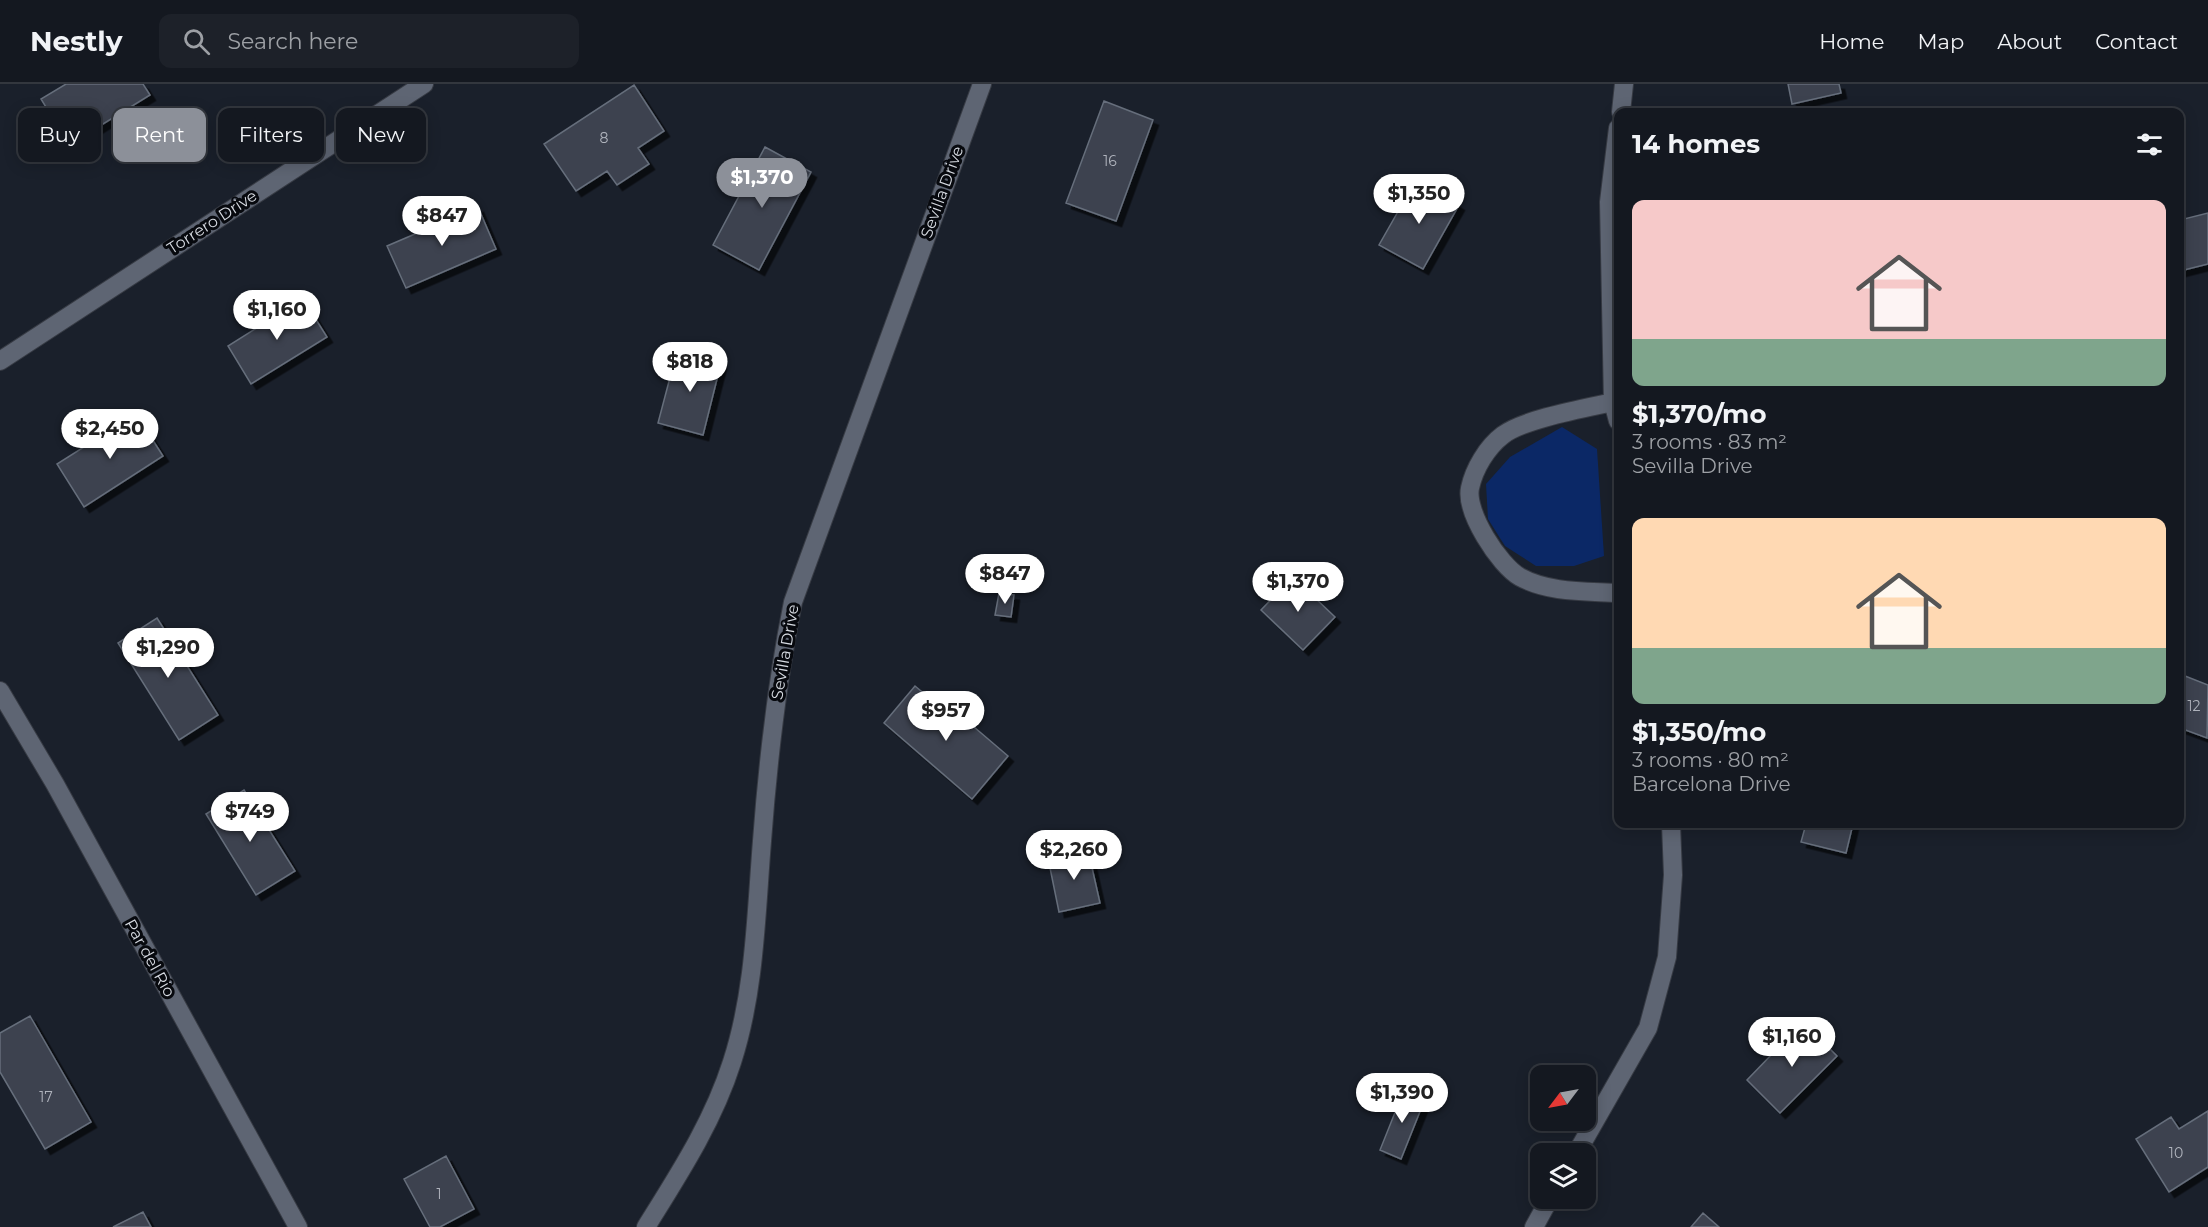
<!DOCTYPE html>
<html lang="en">
<head>
<meta charset="utf-8">
<style>
  :root { --surface:#141820; --page:#1d2129; --text:#f1f3f6; --muted:#9da0a5; --line:#33373e; --accent:#8c9099 }
  body { margin:0; font-family:Montserrat,sans-serif; background:var(--page); color:var(--text); height:100vh; display:flex; flex-direction:column; font-size:22px; white-space:nowrap }
  * { box-sizing:border-box; margin:0 }
  p { font-size:20px; color:var(--muted) }
  .icon { flex:none; width:33px; height:33px; fill:none; stroke:currentColor; stroke-width:2; stroke-linecap:round; stroke-linejoin:round }
  .map { position:relative; flex:1; overflow:hidden }
  .side { position:absolute; left:1614px; top:24px; width:570px; height:720px; display:flex; flex-direction:column; background:var(--surface); border-radius:12px; box-shadow:0 3px 15px #0003,0 0 0 2px var(--line) }
  .side>* { flex:none }
  .top-card { position:absolute; left:18px; top:24px; width:570px; height:54px; display:flex; gap:12px }
  .needle { width:39px; rotate:238deg }
  .buttons { position:absolute; left:1530px; top:981px; display:grid; gap:12px }
  .buttons a { display:grid; place-items:center; width:66px; height:66px; border-radius:12px; background:var(--surface); box-shadow:0 3px 15px #0003,0 0 0 2px var(--line); font-size:30px }
  .price { position:absolute; translate:-50% -51px; padding:0 14px; border-radius:21px; background:#fff; color:#222; font-size:20px; line-height:39px; filter:drop-shadow(0 2px 3px #0008) }
  .price::after { content:''; position:absolute; left:50%; top:36px; width:18px; height:14px; margin-left:-9px; background:inherit; clip-path:polygon(0 0,100% 0,50% 100%) }
  .price.selected { background:var(--accent); color:#fff }
  ul { padding:0; list-style:none }
  li { display:grid; align-content:center; gap:12px; height:318px; padding:0 18px }
  li span { display:grid; place-items:center; height:186px; border-radius:12px; color:#555 }
  li>.icon { margin-inline-start:auto }
  span .icon { width:108px; height:108px; fill:#fffc; stroke-width:1 }
  li b { font-size:26px }
  h2 { display:flex; justify-content:space-between; align-items:center; height:72px; padding:0 18px; font-size:26px }
  .tag { padding:0 21px; border-radius:12px; background:var(--surface); box-shadow:0 3px 15px #0003,0 0 0 2px var(--line); font-size:21px; line-height:54px }
  .tag.selected { background:var(--accent); color:#fff }
  header { display:flex; align-items:center; gap:36px; box-sizing:border-box; height:84px; padding:0 30px; background:var(--surface); border-bottom:2px solid var(--line) }
  header strong { font-size:28px }
  nav { display:flex; gap:33px; margin-inline-start:auto; font-size:21px }
  .search { width:420px; height:54px; background:var(--page); display:flex; align-items:center; gap:15px; box-sizing:border-box; padding:0 21px; border-radius:12px; color:var(--muted); font-size:22px }
  .map>svg:first-child { display:block }
  .green { fill:#0b2866 }
  .building { fill:#3c4350; stroke:#666e7b; stroke-width:1.5; filter:url(#shadow) }
  .lines { fill:none; stroke-linecap:round; stroke-linejoin:round }
  .minor-casing { stroke:#373b44; stroke-width:20 }
  .minor { stroke:#5e6573; stroke-width:18 }
  .labels { text-anchor:middle; dominant-baseline:central; stroke-width:6; stroke-linejoin:round; paint-order:stroke }
  .number-label { font-size:14px; fill:#b0b4bd }
  .street-label { font-size:16px; fill:#d6dae1; stroke:#07090e }
</style>
</head>
<body>
<header>
<strong>Nestly</strong>
<div class="search"><svg class="icon" aria-label="search" viewBox="0 0 24 24"><circle cx="10" cy="10" r="6"/><path d="M15 15l6 6"/></svg>Search here</div>
<nav><a>Home</a><a>Map</a><a>About</a><a>Contact</a></nav>
</header>
<div class="map">
<svg width="2208" height="1143" viewBox="0 0 2208 1143">
  <defs>
    <filter id="shadow"><feDropShadow dx="5.5" dy="5.5" stdDeviation="0" flood-color="#0009"/></filter>
  </defs>
  <rect width="100%" height="100%" fill="#1a202b"/>
  <path class="green" d="M1562 343 1597 365 1604 472 1574 482H1536L1505 462 1488 435 1486 400 1510 373Z"/>
  <path class="building" d="M66 0H143L150 11 69 61 41 15Z
    M1788 0H1839L1841 9 1792 20Z
    M634 1 664 47 638 64 649 80 617 101 607 87 576 107 544 60Z
    M1104 17 1153 36 1116 137 1066 119Z
    M765 63 811 88 759 186 713 161Z
    M1416 96 1459 121 1423 185 1379 161Z
    M478 123 496 165 406 204 387 162Z
    M2208 129V180L2180 187V136Z
    M303 215 327 253 251 300 228 262Z
    M677 267 721 279 703 351 658 339Z
    M136 330 163 372 84 423 57 380Z
    M1293 493 1335 533 1303 566 1261 526Z
    M999 509 1014 511 1011 533 995 531Z
    M157 534 218 631 179 656 118 559Z
    M2180 590 2208 601 2207 654 2180 644Z
    M915 602 963 642 967 637 1008 672 972 715 884 639Z
    M244 706 295 787 256 811 206 730Z
    M1806 740H1853L1846 769 1801 758Z
    M1088 766 1100 819 1059 828 1048 774Z
    M30 932 91 1038 45 1065 0 988V949Z
    M1803 938 1837 972 1780 1029 1747 996Z
    M1404 1006 1425 1015 1401 1075 1380 1066Z
    M2208 1027V1083L2169 1108 2136 1055 2171 1033 2179 1045Z
    M446 1072 474 1125 440 1143H430L404 1095Z
    M143 1128 151 1143H113Z
    M1703 1129 1719 1143H1691Z"/>
  <g class="lines">
    <g class="minor-casing">
      <path id="minor" d="M1621 28 1624 0
        M1618 44 1609 118 1613 318 1618 337
        M0 277 424 0
        M1613 318C1586 324 1524 335 1503 351 1487 363 1474 385 1470 404 1465 428 1499 481 1520 493 1549 509 1586 507 1618 509
        M0 607 55 700 298 1143
        M1576 1070 1648 944 1667 873 1673 791 1671 740
        M646 1143C679 1090 713 1038 732 978 755 907 756 831 762 757 768 676 777 597 793 518L982 0
        M1534 1143 1550 1114"/>
    </g>
    <use href="#minor" class="minor"/>
  </g>
  <g class="labels">
    <g class="number-label">
      <text x="604" y="54">8</text>
      <text x="1110" y="77">16</text>
      <text x="2194" y="622">12</text>
      <text x="46" y="1013">17</text>
      <text x="2176" y="1069">10</text>
      <text x="439" y="1110">1</text>
    </g>
    <g class="street-label">
      <text transform="translate(942 108) rotate(-70)">Sevilla Drive</text>
      <text transform="translate(212 138) rotate(-33)">Torrero Drive</text>
      <text transform="translate(785 568) rotate(-80)">Sevilla Drive</text>
      <text transform="translate(150 874) rotate(61)">Par del Rio</text>
    </g>
  </g>
</svg>
<div class="buttons">
<a><svg class="needle" viewBox="-14 -14 28 28"><path d="M0-13l5 13h-10z" fill="#e53935"/><path d="M0 13l5-13h-10z" fill="#9da0a5"/></svg></a>
<a><svg class="icon" aria-label="layers" viewBox="0 0 24 24"><path d="M12 4l9 5-9 5-9-5zM3 14l9 5 9-5"/></svg></a>
</div>
<b class="price selected" style="left:762px;top:125px">$1,370</b>
<b class="price" style="left:1419px;top:141px">$1,350</b>
<b class="price" style="left:442px;top:163px">$847</b>
<b class="price" style="left:277px;top:257px">$1,160</b>
<b class="price" style="left:690px;top:309px">$818</b>
<b class="price" style="left:110px;top:376px">$2,450</b>
<b class="price" style="left:1005px;top:521px">$847</b>
<b class="price" style="left:1298px;top:529px">$1,370</b>
<b class="price" style="left:168px;top:595px">$1,290</b>
<b class="price" style="left:946px;top:658px">$957</b>
<b class="price" style="left:250px;top:759px">$749</b>
<b class="price" style="left:1074px;top:797px">$2,260</b>
<b class="price" style="left:1792px;top:984px">$1,160</b>
<b class="price" style="left:1402px;top:1040px">$1,390</b>
<div class="top-card">
<a class="tag">Buy</a>
<a class="tag selected">Rent</a>
<a class="tag">Filters</a>
<a class="tag">New</a>
</div>
<section class="side">
<h2>14 homes<svg class="icon" aria-label="filters" viewBox="0 0 24 24"><path d="M4 7h16M4 17h16"/><circle cx="9" cy="7" r="2"/><circle cx="15" cy="17" r="2"/></svg></h2>
<ul>
<li><span style="background:linear-gradient(#f6c9c9 75%,#7fa58c 0)"><svg class="icon" aria-label="home" viewBox="0 0 24 24"><path d="M3 11l9-7 9 7M6 9v11h12V9"/></svg></span><div><b>$1,370/mo</b><p>3 rooms · 83 m²</p><p>Sevilla Drive</p></div></li>
<li><span style="background:linear-gradient(#ffd9b3 70%,#7fa58c 0)"><svg class="icon" aria-label="home" viewBox="0 0 24 24"><path d="M3 11l9-7 9 7M6 9v11h12V9"/></svg></span><div><b>$1,350/mo</b><p>3 rooms · 80 m²</p><p>Barcelona Drive</p></div></li>
</ul>
</section>
</div>
</body>
</html>
